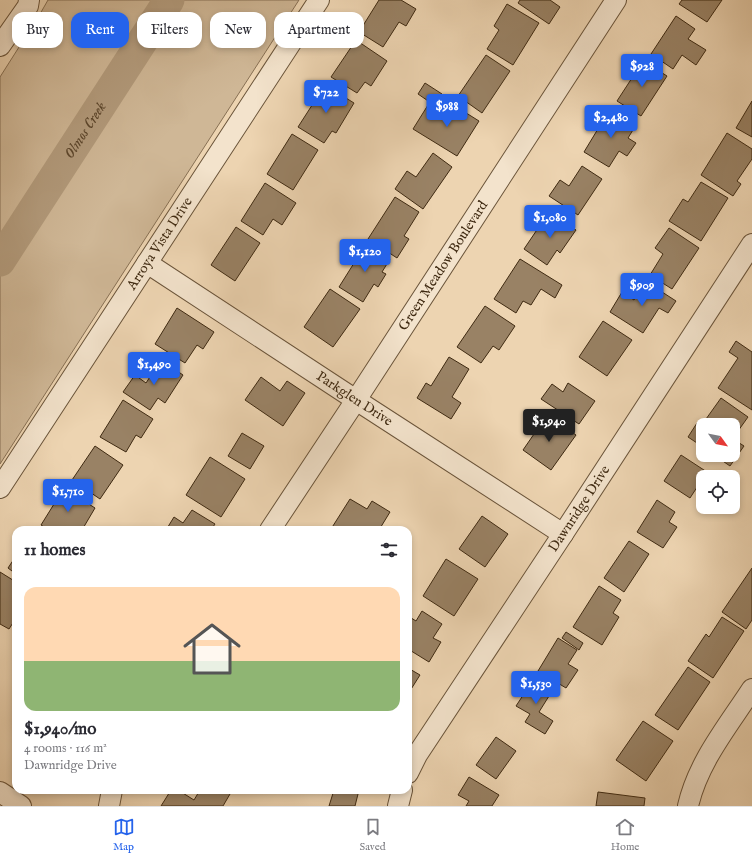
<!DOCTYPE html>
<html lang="en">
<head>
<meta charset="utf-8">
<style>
  :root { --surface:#fff; --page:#f7f7f7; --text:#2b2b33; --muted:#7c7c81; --line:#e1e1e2; --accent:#2563eb }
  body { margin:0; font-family:"IM FELL English",serif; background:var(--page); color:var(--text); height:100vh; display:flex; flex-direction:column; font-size:15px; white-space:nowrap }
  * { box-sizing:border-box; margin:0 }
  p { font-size:13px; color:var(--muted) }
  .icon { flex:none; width:22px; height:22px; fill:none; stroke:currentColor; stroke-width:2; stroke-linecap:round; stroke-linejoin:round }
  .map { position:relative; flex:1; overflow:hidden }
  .sheet { position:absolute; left:12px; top:526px; width:400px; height:268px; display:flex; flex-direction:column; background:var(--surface); border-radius:12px; box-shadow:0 2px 6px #0003 }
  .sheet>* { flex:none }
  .guide { position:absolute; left:12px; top:12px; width:400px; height:36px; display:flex; gap:8px }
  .needle { width:26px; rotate:123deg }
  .tools { position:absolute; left:696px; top:418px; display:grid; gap:8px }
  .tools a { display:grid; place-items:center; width:44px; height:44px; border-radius:8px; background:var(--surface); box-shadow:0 2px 6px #0003; font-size:20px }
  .price { position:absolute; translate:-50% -34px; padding:0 9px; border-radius:4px; background:var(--accent); color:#fff; font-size:13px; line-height:26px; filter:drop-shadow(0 1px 2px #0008) }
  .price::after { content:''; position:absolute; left:50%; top:24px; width:12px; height:9px; margin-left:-6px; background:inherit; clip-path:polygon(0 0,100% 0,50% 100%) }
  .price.on { background:#222; color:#fff }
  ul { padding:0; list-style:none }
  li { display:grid; align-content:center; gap:8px; height:212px; padding:0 12px }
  li span { display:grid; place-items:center; height:124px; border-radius:12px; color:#555 }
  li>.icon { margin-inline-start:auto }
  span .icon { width:72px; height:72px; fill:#fffc; stroke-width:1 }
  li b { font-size:17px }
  h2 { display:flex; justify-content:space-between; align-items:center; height:48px; padding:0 12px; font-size:17px }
  .pill { padding:0 14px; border-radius:12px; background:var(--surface); box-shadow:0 2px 6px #0003; font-size:14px; line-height:36px }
  .pill.on { background:var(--accent); color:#fff }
  .tab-bar { display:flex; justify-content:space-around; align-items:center; height:56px; border-top:1px solid var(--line); background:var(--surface); font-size:11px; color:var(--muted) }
  .tab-bar a { display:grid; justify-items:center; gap:2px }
  .tab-bar .on { color:var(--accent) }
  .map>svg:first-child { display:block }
  .green { fill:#cfb796; stroke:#877054 }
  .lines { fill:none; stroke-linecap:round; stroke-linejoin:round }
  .river { stroke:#b29a7b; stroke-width:31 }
  .building { fill:#998265; stroke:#3f2a12 }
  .minor-casing { stroke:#6a543a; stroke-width:22 }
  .minor { stroke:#f3e3cc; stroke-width:20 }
  .labels { text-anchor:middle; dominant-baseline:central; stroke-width:3; stroke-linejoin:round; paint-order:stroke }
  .street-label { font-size:14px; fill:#3f2a12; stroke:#f3e3cc }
  .water-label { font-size:15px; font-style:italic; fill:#5c462c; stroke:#f3e3cc }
</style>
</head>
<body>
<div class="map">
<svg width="752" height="806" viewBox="0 0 752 806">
  <rect width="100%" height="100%" fill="#edd4b1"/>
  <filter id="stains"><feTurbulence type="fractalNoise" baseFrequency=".005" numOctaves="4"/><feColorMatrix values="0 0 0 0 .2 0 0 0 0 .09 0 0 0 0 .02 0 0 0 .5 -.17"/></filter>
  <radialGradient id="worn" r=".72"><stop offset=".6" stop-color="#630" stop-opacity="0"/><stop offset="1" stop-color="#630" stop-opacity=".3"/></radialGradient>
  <path class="green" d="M48 0H299L0 464V77L40 14Z"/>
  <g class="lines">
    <path class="river" id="s1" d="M0 261 169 0"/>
  </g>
  <path class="building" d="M379 0H401L416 9 406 26 399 22 383 47 359 32Z
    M520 0H550L560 7 549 24 518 3Z
    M682 0H722L707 22 679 4Z
    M507 4 539 23 513 65 487 49 499 30 494 26Z
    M676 16 695 29 688 39 706 50 696 65 682 55 673 69 651 54Z
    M356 40 387 61 371 86 365 82 357 93 331 77Z
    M486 55 510 71 482 113 458 96Z
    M643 61 667 76 641 116 617 101Z
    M425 83 442 94 434 105 418 94Z
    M325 85 354 103 336 133 332 131 324 143 298 127Z
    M752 101V137L736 128Z
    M428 105 448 117 455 106 479 121 457 156 413 129Z
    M610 109 636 125 628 138 636 143 627 156 619 151 609 167 584 152Z
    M727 133 752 149V159L737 181 741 184 733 196 701 175Z
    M292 134 318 150 293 190 267 174Z
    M433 153 452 167 423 209 395 189 407 171 416 177Z
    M582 166 602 179 578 215 549 196 560 180 569 186Z
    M701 182 728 198 701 241 669 221 683 199 688 202Z
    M265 183 296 203 282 225 273 219 263 235 241 221Z
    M395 197 419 212 404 236 409 239 397 258 368 239Z
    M549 212 576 230 560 253 557 250 547 265 524 249Z
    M236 227 260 243 235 281 211 265Z
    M669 228 699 248 672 289 650 275 663 254 655 248Z
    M366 244 390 259 382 272 386 274 378 287 374 284 363 302 339 287Z
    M520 259 562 285 555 298 541 289 531 305 523 301 516 313 494 299Z
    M645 281 676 301 668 313 659 308 643 333 610 312 622 292 634 300Z
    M330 289 360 309 333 347 304 327Z
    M485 306 515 326 499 350 493 346 481 363 457 347Z
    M177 308 214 332 203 349 197 345 185 363 155 344Z
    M603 321 632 340 607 376 579 357Z
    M736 341 752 352V410L718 388 738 358 729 352Z
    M449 357 469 369 452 397 461 403 451 419 417 398 426 383 431 386Z
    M161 360 183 375 165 403 158 398 150 410 123 392 135 375 146 383Z
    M261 377 280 391 287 381 305 393 283 426 245 400Z
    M568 383 595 401 579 424 541 399 552 384 563 392Z
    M721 398 748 417 733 438V425H703V447L688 437 697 423 701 426Z
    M123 400 153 419 141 438 136 435 126 452 100 437Z
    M554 420 576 435 551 470 523 450 543 421 550 426Z
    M242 433 264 446 250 469 228 456Z
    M733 439 744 446 730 466 714 455H733Z
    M95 446 123 465 100 499 72 480Z
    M681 455 707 472 690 498 664 481Z
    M210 457 245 479 221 517 186 495Z
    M64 488 95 508 82 530H49L41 525Z
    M350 499 367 509 372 501 390 512 379 530 331 529Z
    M657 500 675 512 669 522 677 527 663 548 637 532Z
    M192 510 215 524 211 530H166L174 517 183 523Z
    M482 516 508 534 485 567 459 549Z
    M629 541 649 554 624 592 604 578Z
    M16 556V574L8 568Z
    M446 559 478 579 454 616 423 596Z
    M752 568V620L746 629 722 612Z
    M0 572 16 582V618L9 629 0 624Z
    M599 586 621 600 613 613 619 617 602 645 573 627Z
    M422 611 442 624 433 638 441 642 429 662 408 649V616L416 621Z
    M722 617 744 631 713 678 688 661 706 634 709 637Z
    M566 632 583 643 579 650 562 638Z
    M558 638 577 650 568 664 578 670 566 688 538 671Z
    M688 667 710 682 678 730 655 715Z
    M408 668 420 675 408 694Z
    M535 677 554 688 539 712 553 721 545 734 525 722 530 714 516 706Z
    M643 721 673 741 646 781 616 760Z
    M496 737 516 751 496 779 476 765Z
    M469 777 499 795 492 806H466L469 801 458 795Z
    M171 790H178L194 800 200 790H223L230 794 223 806H161Z
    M334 790H359L355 806H329Z
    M598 792 645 798 644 806H596Z"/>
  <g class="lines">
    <g class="minor-casing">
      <g id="minor">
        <path d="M0 46 28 6 29 0"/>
        <path id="s2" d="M147 263 356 400 563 534"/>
        <path id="s3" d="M0 488 319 0"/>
        <path id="s4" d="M270 530 356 400 616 0"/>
        <path id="s5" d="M408 773 417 755 563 534 752 244"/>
        <path d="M0 792 21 806"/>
        <path d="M109 806 112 790"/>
        <path d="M398 806 402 790"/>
        <path d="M688 806C698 762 728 726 752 689"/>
      </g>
    </g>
    <use href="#minor" class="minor"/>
  </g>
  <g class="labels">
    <g class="street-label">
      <text stroke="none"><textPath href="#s3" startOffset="292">Arroya Vista Drive</textPath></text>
      <text stroke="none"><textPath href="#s4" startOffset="316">Green Meadow Boulevard</textPath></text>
      <text stroke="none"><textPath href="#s2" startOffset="248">Parkglen Drive</textPath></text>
      <text stroke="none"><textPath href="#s5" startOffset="315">Dawnridge Drive</textPath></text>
    </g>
    <g class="water-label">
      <text stroke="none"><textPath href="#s1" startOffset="156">Olmos Creek</textPath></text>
    </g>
  </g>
  <rect width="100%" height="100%" filter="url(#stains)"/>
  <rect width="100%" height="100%" fill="url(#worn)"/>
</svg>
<div class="tools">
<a><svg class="needle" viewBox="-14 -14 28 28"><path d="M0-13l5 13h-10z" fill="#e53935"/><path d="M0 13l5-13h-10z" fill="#7c7c81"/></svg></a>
<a><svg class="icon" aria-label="locate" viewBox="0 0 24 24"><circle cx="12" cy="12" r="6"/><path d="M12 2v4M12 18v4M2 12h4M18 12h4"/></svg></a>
</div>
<b class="price" style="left:642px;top:88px">$928</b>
<b class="price" style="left:326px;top:114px">$722</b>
<b class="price" style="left:447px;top:128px">$988</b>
<b class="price" style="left:611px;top:139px">$2,480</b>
<b class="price" style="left:550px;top:239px">$1,080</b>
<b class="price" style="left:365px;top:273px">$1,120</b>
<b class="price" style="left:642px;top:307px">$909</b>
<b class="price" style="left:154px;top:386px">$1,490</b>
<b class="price on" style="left:549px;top:443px">$1,940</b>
<b class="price" style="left:68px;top:513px">$1,710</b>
<b class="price" style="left:536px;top:705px">$1,530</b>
<div class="guide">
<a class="pill">Buy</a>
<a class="pill on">Rent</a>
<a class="pill">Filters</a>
<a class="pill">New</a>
<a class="pill">Apartment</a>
</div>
<section class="sheet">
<h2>11 homes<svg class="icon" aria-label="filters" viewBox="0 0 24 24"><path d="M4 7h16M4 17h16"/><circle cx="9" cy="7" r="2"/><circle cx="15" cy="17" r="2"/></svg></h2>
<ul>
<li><span style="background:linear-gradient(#ffd9b3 60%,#8fb573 0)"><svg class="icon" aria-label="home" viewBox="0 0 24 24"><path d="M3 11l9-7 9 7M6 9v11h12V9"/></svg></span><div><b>$1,940/mo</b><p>4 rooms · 116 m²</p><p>Dawnridge Drive</p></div></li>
</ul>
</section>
</div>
<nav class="tab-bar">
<a class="on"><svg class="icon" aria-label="map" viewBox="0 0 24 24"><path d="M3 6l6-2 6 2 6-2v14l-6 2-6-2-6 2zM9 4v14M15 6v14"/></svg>Map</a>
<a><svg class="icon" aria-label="saved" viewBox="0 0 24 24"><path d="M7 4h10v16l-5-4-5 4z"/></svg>Saved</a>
<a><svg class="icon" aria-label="home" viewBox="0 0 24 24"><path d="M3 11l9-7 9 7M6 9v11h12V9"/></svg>Home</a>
</nav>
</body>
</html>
